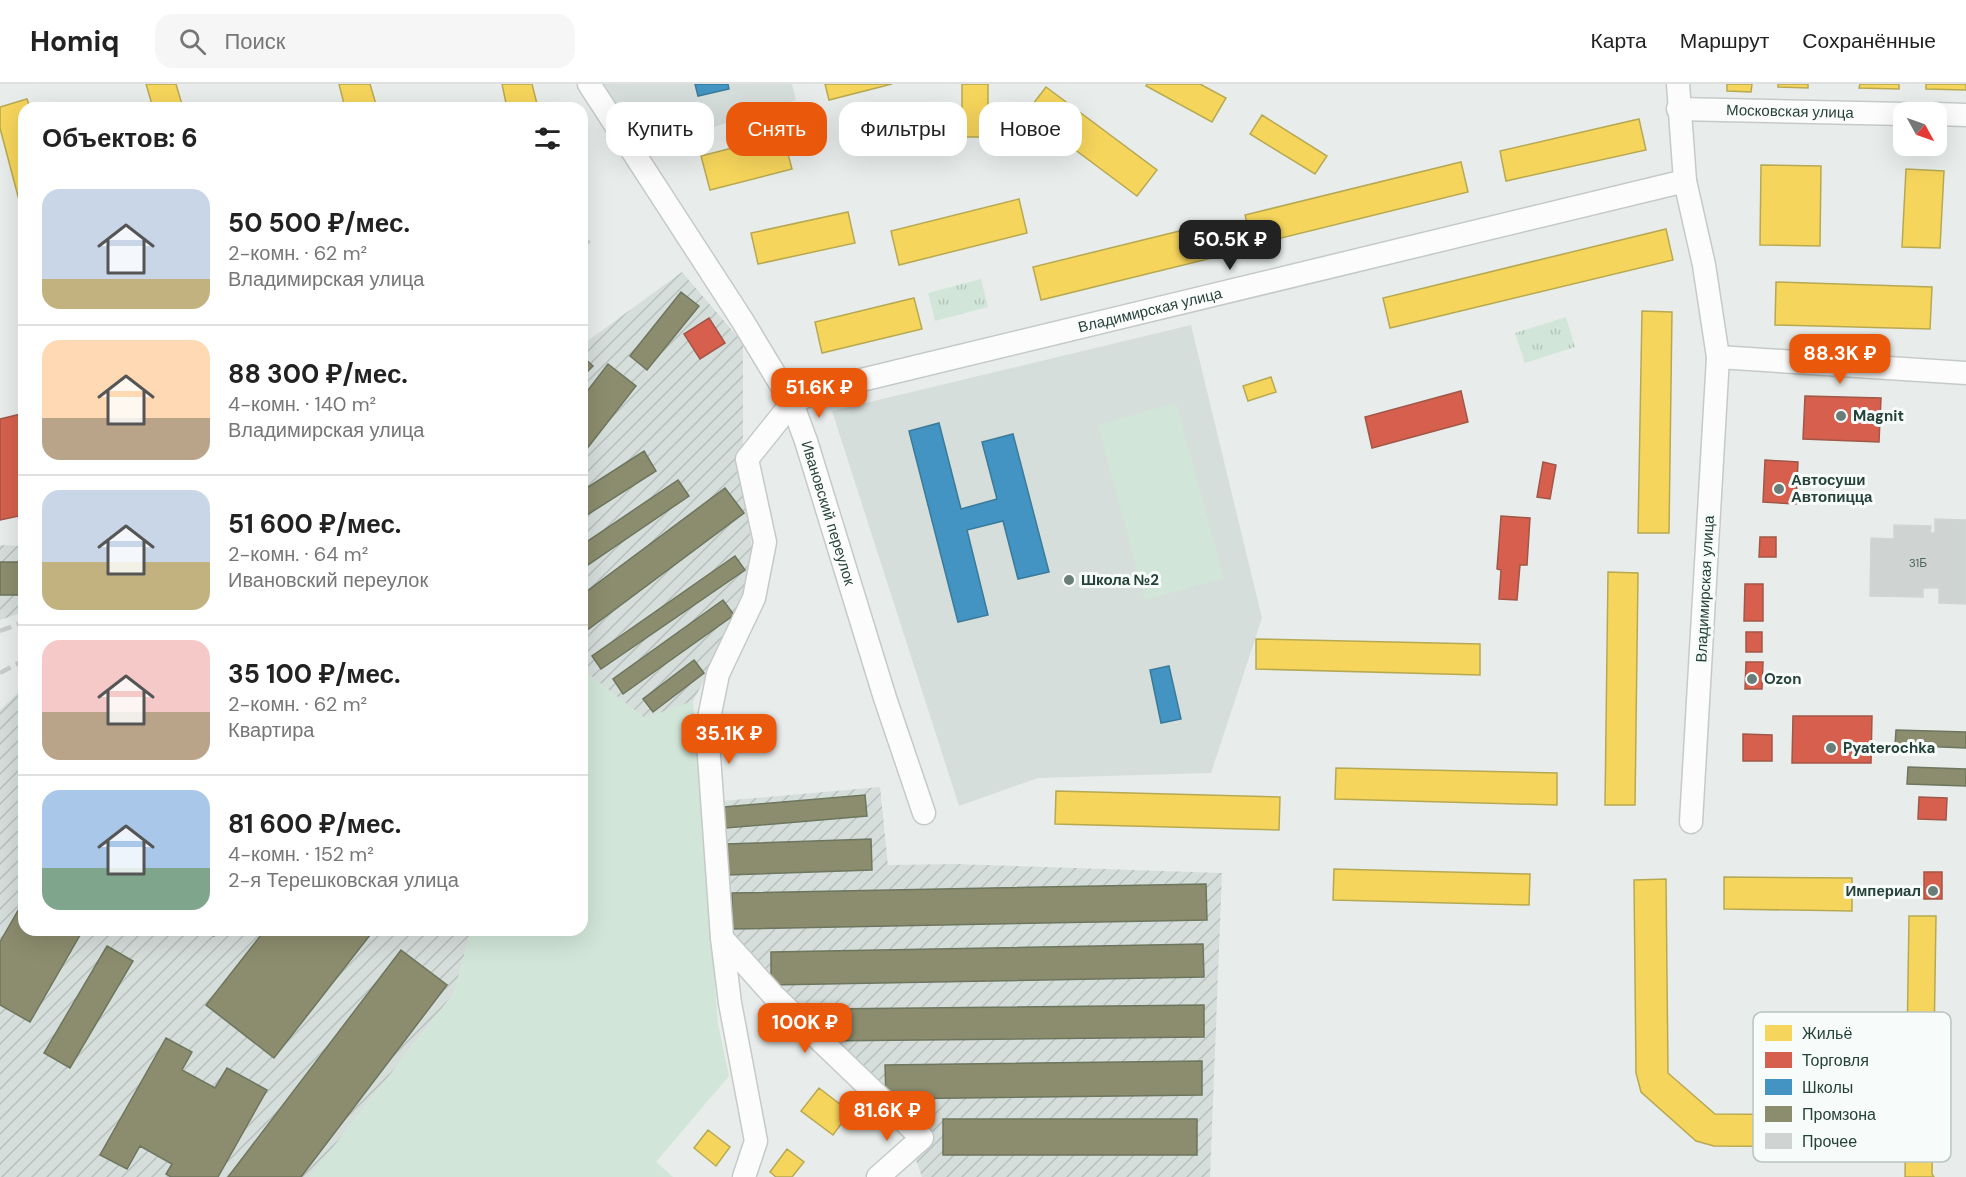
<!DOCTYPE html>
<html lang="ru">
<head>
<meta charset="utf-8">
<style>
  :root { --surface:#fff; --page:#f6f6f6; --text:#222; --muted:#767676; --line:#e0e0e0; --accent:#ea580c }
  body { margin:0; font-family:"DM Sans",sans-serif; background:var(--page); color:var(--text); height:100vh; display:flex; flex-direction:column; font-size:22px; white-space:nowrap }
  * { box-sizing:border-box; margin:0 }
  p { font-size:20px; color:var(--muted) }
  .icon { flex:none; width:33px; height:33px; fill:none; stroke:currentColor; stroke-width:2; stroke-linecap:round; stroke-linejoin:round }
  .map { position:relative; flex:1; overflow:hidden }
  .side { position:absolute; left:18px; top:18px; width:570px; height:834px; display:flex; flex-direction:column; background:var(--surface); border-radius:18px; box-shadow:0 6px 24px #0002 }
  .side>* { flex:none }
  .top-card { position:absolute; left:606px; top:18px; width:570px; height:54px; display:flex; gap:12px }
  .needle { width:39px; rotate:130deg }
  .controls { position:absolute; left:1893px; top:18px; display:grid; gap:12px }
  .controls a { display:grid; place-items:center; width:54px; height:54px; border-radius:12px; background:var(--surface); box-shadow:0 6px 24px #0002; font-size:30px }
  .price { position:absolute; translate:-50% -51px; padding:0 14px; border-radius:12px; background:var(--accent); color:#fff; font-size:20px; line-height:39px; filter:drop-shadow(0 2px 3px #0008) }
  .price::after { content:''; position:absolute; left:50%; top:36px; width:18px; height:14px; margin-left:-9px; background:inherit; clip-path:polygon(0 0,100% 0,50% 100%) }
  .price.current { background:#222; color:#fff }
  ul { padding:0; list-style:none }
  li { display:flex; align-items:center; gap:18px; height:150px; padding:0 24px }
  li+li { border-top:2px solid var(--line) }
  li span { display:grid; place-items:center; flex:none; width:168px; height:120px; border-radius:18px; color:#555 }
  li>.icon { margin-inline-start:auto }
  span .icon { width:72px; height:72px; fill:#fffc; stroke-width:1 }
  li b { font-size:26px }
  h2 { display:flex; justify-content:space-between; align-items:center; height:72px; padding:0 24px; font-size:26px }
  .chip { padding:0 21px; border-radius:18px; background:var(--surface); box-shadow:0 6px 24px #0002; font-size:21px; line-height:54px }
  .chip.current { background:var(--accent); color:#fff }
  header { display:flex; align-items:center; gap:36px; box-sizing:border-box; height:84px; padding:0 30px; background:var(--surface); border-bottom:2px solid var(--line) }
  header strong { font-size:28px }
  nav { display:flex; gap:33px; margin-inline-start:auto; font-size:21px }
  .search { width:420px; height:54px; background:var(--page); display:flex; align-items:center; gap:15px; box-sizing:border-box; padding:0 21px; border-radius:18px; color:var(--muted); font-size:22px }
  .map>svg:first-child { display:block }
  .built { fill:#d6dedb }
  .industrial { fill:url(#industrial-furrows) }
  .grass { fill:url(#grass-tufts) }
  .garden { fill:#d1e6d8 }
  .homes { fill:#f6d55c; stroke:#b7a952; stroke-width:1.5 }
  .shops { fill:#d6604d; stroke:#a15747; stroke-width:1.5 }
  .schools { fill:#4393c3; stroke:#3a7b9a; stroke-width:1.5 }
  .industry { fill:#8c8c6e; stroke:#6d765e; stroke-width:1.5 }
  .building { fill:#cfd4d2; stroke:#d1d6d4; stroke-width:1.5 }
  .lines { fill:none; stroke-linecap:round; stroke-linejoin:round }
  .minor-casing { stroke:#c5cac8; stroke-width:25 }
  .minor { stroke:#fcfcfc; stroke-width:22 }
  .rail { stroke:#c9cdcc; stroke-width:4.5; stroke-dasharray:12 6; stroke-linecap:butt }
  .poi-dot { fill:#697e78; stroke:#f7fbf9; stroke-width:2 }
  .labels { text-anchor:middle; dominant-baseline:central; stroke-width:6; stroke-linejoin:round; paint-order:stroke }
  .number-label { font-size:12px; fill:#506761 }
  .street-label { font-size:15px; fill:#24423a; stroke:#f7fbf9 }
  .poi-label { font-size:15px; font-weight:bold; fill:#24423a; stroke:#f7fbf9; text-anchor:start }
  .key { fill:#f7fbf9; stroke:#b8c4c0; stroke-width:1.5 }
  .key-label { font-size:16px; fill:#24423a }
</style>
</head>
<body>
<header>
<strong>Homiq</strong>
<div class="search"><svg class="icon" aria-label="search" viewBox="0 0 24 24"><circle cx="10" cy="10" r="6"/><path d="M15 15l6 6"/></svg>Поиск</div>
<nav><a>Карта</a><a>Маршрут</a><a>Сохранённые</a></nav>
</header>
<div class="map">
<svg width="1966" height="1093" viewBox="0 0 1966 1093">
  <defs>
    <pattern id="industrial-furrows" width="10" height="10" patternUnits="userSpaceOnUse" patternTransform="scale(1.5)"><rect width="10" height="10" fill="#d6dedb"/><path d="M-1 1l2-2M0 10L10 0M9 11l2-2" fill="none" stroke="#b8c0bd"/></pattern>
    <pattern id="grass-tufts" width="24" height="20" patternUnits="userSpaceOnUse" patternTransform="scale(1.5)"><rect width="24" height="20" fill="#d1e6d8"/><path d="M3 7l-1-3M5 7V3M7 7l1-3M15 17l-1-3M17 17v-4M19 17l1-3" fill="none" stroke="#b3c6ba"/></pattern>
  </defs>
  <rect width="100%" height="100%" fill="#e8edeb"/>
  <path class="built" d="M601 0H792L796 16 642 67Z
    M1191 241 1262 534 1211 689 1038 694 959 722 832 327Z"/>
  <path class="industrial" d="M682 188 743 259V394L753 472 739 533 693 617 645 635 582 585V261Z
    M0 461 24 462V528L0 536Z
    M24 603V846H471L454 909 310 1093H0V626Z
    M880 703 888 781 955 780 1222 789 1210 1093H922L909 1057 729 850 721 717Z"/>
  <path class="grass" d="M981 195 988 223 935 237 928 209Z
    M1566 233 1575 263 1525 279 1515 249Z"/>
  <path class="garden" d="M1176 319 1224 494 1145 516 1098 341Z
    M582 585 645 634 693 617 718 940 729 992 656 1078 673 1093H310L454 909 471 846H582Z"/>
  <path class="homes" d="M146 0H176L183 24H153Z
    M339 0H370L377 24H345Z
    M502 0H532L538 24H507Z
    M825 0H892L829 16Z
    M962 0H988V53H962Z
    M1147 0H1200L1226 14 1212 38 1146 2Z
    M1727 0H1752L1751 8 1727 7Z
    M1778 0H1808V4L1778 3Z
    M1860 0H1899V5L1859 4Z
    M1926 0H1966V6L1926 5Z
    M1046 3 1157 86 1137 112 1026 29Z
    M27 15 30 24H24V135L0 44V23Z
    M1262 31 1327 72 1315 90 1250 50Z
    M1639 35 1646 66 1506 97 1500 67Z
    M783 51 792 85 710 106 701 72Z
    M1461 78 1468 108 1253 161 1245 131Z
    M1761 81 1821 82 1820 162 1760 161Z
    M1906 85 1944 87 1940 164 1902 163Z
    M1019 115 1027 149 899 181 891 147Z
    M848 128 855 159 758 180 751 149Z
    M1204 141 1212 174 1041 216 1033 183Z
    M1666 145 1673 176 1390 244 1383 214Z
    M1776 198 1932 203 1930 245 1775 241Z
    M914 214 922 245 822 269 815 238Z
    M1642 227 1672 228 1669 449H1638Z
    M1271 293 1276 308 1248 317 1243 302Z
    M1608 488 1638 489 1635 721H1605Z
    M1256 555 1480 560V591L1256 585Z
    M1336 684 1557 689V721L1335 715Z
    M1056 707 1280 713 1279 746 1055 740Z
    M1334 785 1530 790 1529 821 1333 816Z
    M1724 793 1852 794V827L1724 825Z
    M1666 795 1668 989 1715 1030 1841 1031 1840 1063 1714 1062 1696 1057 1641 1008 1636 989 1634 796Z
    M1909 832H1936L1932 1090 1934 1093H1905Z
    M819 1004 850 1028 833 1051 801 1027Z
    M708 1046 730 1063 716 1082 694 1064Z
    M787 1065 804 1078 792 1093H776L770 1088Z"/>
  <path class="shops" d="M709 234 725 259 700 275 684 250Z
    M1461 307 1468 338 1372 364 1365 333Z
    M1805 312 1881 314 1879 358 1803 355Z
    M21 330 24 344V431L0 436V335Z
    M1765 376 1798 378 1796 420 1763 418Z
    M1543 378 1556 381 1550 415 1537 413Z
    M1501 432 1530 434 1527 481H1520L1517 516 1499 515 1501 486 1497 485Z
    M1760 453H1776V473H1759Z
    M1745 500H1763V537H1744Z
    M1746 548H1762V568H1746Z
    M1746 578H1763L1762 605H1745Z
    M1793 632H1872L1871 679H1792Z
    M1743 650 1772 651V677H1743Z
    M1919 713 1947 714 1946 736 1918 735Z
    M1924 788H1942V815H1924Z"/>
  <path class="schools" d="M695 0H728L729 5 698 12Z
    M939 339 961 425 997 415 982 358 1013 350 1049 488 1018 495 1003 437 967 446 988 531 958 538 909 347Z
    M1169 582 1181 635 1161 639 1150 586Z"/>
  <path class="industry" d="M681 208 699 222 647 286 630 272Z
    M582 272 593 282 582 293Z
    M608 280 636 302 582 371V314Z
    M644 367 656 387 587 431 582 423V407Z
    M678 396 689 412 582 485V461Z
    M725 404 744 429 582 550V511Z
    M735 472 745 486 601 585 592 572Z
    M0 478H23L24 511H0Z
    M723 516 734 531 623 610 613 595Z
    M694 576 704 589 653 628 643 615Z
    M1896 646 1966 648V664L1895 661Z
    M1908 683 1966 685V702L1907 700Z
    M865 711 867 732 726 744 724 723Z
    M871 755 872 786 727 791 726 760Z
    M1206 800 1207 836 732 845V809Z
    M24 816V846H83L30 938 0 921V858Z
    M205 846H218L214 852Z
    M265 846H374L274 974 206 921Z
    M1203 860 1204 893 771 901V868Z
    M107 862 133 877 70 984 44 969Z
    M401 866 447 901 301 1093H228Z
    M1204 921V953L822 957V925Z
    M166 954 192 968 182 986 215 1004 227 984 267 1006 218 1093H171L166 1090 172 1080 140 1062 127 1085 100 1071Z
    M1202 977V1011L886 1015 885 981Z
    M943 1035H1197V1071H943Z"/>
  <path class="building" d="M1935 435 1966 436V520L1939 519V504H1923V513L1870 512 1871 454 1894 455V441L1931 442 1930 449H1935Z"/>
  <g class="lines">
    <g class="minor-casing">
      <g id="minor">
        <path id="s1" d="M589 0 742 236 792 319 806 357 885 614 924 729"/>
        <path d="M1678 0 1685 97 1704 181 1718 273 1691 738"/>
        <path id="s2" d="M1678 25 1904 30"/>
        <path d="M1936 30 1966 31"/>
        <path d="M1718 273 1966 289"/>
        <path d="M722 854 774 912 922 1054 878 1093"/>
        <path id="s3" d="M744 1093 756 1057 730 919 722 854 707 644 718 590 754 514 765 458 747 375 792 319 816 307 1685 97"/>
      </g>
    </g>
    <use href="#minor" class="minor"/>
    <path class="rail" d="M582 165 589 156
      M0 547 24 538
      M0 589 24 576"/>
  </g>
  <g class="poi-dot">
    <circle cx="1841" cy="332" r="6"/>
    <circle cx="1779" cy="405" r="6"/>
    <circle cx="1069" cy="496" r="6"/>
    <circle cx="1752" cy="595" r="6"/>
    <circle cx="1831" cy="664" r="6"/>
    <circle cx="1933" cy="807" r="6"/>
  </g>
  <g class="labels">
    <g class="number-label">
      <text x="1918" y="479">31Б</text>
    </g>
    <g class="street-label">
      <text stroke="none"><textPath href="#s2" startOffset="112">Московская улица</textPath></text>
      <text stroke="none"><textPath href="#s3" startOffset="1178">Владимирская улица</textPath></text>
      <text stroke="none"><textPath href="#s1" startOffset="494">Ивановский переулок</textPath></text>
      <text transform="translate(1705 505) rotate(-87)">Владимирская улица</text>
    </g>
    <g class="poi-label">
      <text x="1853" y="332">Magnit</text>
      <text x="1791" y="396">Автосуши<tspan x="1791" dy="17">Автопицца</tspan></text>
      <text x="1081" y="496">Школа №2</text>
      <text x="1764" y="595">Ozon</text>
      <text x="1843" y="664">Pyaterochka</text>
      <text x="1921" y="807" text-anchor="end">Империал</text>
    </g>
  </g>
  <rect x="1753" y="928" width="198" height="150" rx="9" class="key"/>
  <rect x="1765" y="941" width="27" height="16" fill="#f6d55c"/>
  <rect x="1765" y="968" width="27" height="16" fill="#d6604d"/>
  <rect x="1765" y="995" width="27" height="16" fill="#4393c3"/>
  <rect x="1765" y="1022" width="27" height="16" fill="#8c8c6e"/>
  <rect x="1765" y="1049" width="27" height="16" fill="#cfd4d2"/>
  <g class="key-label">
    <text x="1802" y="955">Жильё</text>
    <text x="1802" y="982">Торговля</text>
    <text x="1802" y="1009">Школы</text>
    <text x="1802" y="1036">Промзона</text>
    <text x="1802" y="1063">Прочее</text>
  </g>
</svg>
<div class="controls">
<a><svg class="needle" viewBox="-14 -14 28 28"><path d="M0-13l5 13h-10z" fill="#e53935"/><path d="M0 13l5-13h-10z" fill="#767676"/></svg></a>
</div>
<b class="price current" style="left:1230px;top:187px">50.5K ₽</b>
<b class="price" style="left:1840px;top:301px">88.3K ₽</b>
<b class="price" style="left:819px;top:335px">51.6K ₽</b>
<b class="price" style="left:729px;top:681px">35.1K ₽</b>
<b class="price" style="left:805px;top:970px">100K ₽</b>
<b class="price" style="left:887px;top:1058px">81.6K ₽</b>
<div class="top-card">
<a class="chip">Купить</a>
<a class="chip current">Снять</a>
<a class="chip">Фильтры</a>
<a class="chip">Новое</a>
</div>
<section class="side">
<h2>Объектов: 6<svg class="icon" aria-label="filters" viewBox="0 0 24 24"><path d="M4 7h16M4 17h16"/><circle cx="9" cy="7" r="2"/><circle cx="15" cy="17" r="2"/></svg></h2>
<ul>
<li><span style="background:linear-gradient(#c9d6e8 75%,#c2b280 0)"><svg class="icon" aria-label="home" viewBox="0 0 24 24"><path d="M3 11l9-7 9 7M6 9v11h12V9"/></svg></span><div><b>50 500 ₽/мес.</b><p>2-комн. · 62 m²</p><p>Владимирская улица</p></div></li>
<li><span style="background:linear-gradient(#ffd9b3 65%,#b9a48a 0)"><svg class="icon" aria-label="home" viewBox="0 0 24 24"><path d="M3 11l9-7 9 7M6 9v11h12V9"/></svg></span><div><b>88 300 ₽/мес.</b><p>4-комн. · 140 m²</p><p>Владимирская улица</p></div></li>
<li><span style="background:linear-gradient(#c9d6e8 60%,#c2b280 0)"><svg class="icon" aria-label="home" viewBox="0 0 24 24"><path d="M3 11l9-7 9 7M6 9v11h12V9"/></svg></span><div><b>51 600 ₽/мес.</b><p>2-комн. · 64 m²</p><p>Ивановский переулок</p></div></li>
<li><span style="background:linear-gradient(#f6c9c9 60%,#b9a48a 0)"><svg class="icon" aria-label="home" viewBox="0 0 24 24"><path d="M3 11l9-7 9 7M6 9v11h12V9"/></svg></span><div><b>35 100 ₽/мес.</b><p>2-комн. · 62 m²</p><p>Квартира</p></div></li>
<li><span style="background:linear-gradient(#a9c7e8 65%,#7fa58c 0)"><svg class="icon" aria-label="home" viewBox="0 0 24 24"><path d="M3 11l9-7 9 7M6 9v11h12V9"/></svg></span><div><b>81 600 ₽/мес.</b><p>4-комн. · 152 m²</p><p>2-я Терешковская улица</p></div></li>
</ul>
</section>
</div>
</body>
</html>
